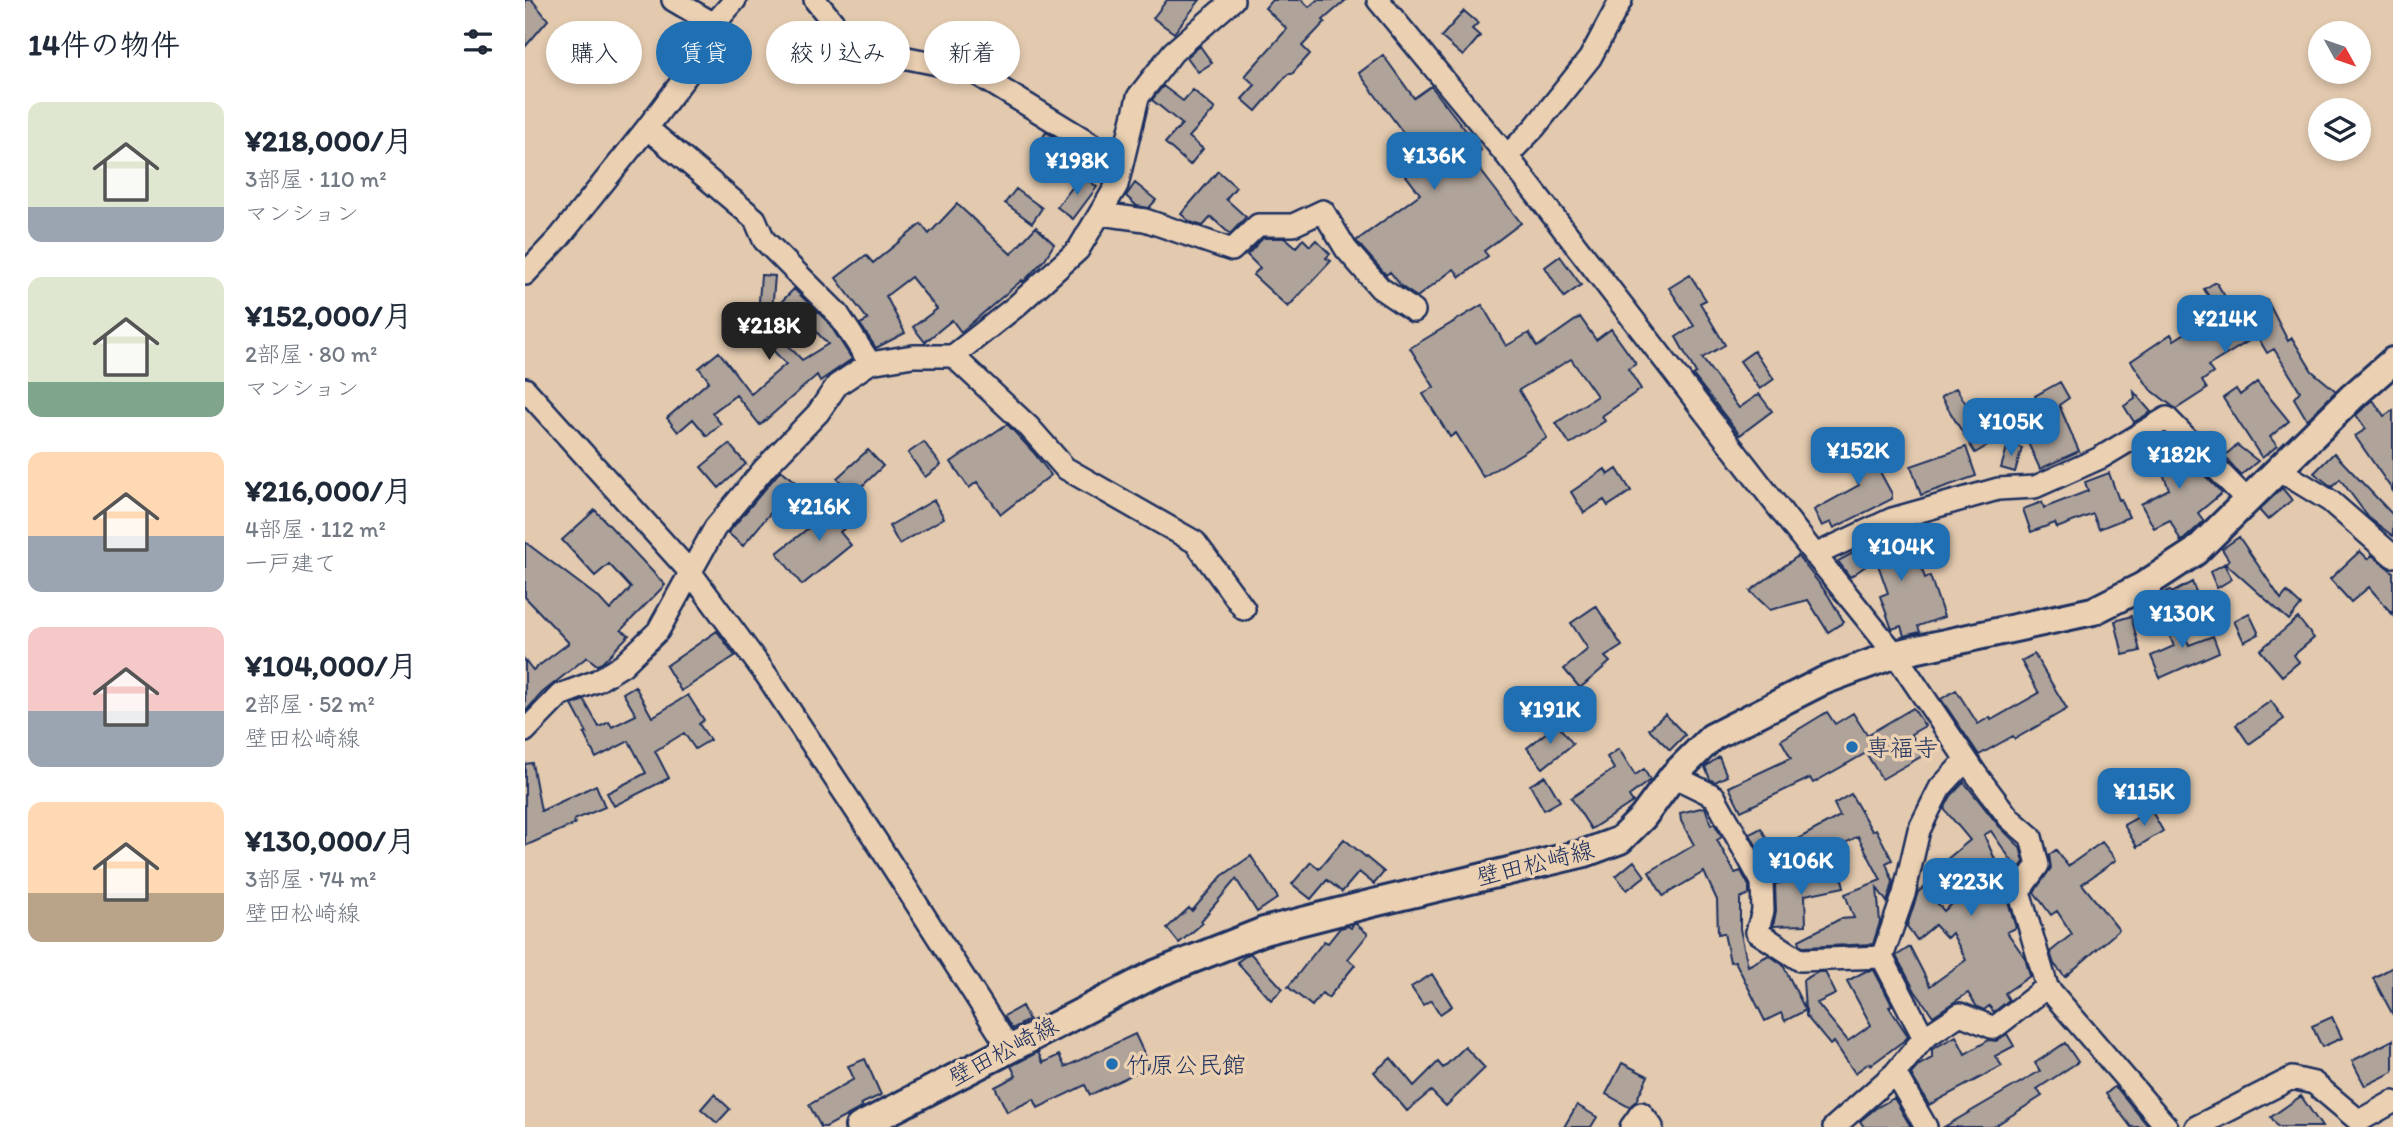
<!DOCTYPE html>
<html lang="ja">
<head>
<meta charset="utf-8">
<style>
  :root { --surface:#fff; --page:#f6f6f7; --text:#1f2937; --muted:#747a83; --accent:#1f6fb2 }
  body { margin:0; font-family:Itim,"Klee One",sans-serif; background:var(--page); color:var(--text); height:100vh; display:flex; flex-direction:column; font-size:26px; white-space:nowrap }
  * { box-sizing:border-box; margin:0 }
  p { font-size:23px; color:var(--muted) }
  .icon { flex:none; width:38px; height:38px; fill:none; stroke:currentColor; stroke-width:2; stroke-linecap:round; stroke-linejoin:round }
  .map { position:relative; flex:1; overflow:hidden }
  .panel { display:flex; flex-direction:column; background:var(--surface); width:525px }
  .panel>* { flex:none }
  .hud { position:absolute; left:21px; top:21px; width:665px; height:63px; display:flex; gap:14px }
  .needle { width:46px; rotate:130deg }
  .buttons { position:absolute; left:1783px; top:21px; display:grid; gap:14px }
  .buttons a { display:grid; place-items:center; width:63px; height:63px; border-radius:50%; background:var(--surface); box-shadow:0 4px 10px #0003; font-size:35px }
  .price { position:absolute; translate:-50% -60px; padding:0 16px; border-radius:14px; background:var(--accent); color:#fff; font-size:23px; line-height:46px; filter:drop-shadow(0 2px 4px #0008) }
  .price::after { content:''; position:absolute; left:50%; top:42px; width:21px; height:16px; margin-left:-10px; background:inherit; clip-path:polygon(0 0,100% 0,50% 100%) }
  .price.on { background:#222; color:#fff }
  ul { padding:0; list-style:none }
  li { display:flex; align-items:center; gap:21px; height:175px; padding:0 28px }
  li span { display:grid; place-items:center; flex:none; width:196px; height:140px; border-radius:14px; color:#555 }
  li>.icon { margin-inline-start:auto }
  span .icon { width:84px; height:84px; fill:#fffc; stroke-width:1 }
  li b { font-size:30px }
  h2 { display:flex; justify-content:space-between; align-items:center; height:84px; padding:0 28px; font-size:30px }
  .tag { padding:0 24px; border-radius:32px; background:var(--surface); box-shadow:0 4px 10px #0003; font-size:24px; line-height:63px }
  .tag.on { background:var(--accent); color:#fff }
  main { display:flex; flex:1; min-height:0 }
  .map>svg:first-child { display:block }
  .building { fill:#b0a49a; stroke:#1b2f5e; stroke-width:2; fill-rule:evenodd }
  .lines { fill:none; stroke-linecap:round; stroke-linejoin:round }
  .minor-casing { stroke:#1b2f5e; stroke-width:26 }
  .major-casing { stroke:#1b2f5e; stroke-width:32 }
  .minor { stroke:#ebd0b2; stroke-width:21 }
  .major { stroke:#ebd0b2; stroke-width:26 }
  .poi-dot { fill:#1f6fb2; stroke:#ebd0b2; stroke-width:2.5 }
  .labels { text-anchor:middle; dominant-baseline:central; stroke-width:7; stroke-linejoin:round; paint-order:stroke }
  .poi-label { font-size:24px; fill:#1b2f5e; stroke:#ebd0b2; text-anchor:start }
  .street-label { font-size:24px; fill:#1b2f5e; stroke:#ebd0b2 }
</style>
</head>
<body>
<main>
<section class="panel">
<h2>14件の物件<svg class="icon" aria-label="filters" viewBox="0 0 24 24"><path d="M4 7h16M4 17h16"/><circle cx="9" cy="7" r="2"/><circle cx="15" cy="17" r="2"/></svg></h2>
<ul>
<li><span style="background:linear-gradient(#dfe7d0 75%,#9aa5b1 0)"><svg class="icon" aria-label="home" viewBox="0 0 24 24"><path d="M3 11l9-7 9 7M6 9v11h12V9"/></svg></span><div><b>¥218,000/月</b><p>3部屋 · 110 m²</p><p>マンション</p></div></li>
<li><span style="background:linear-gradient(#dfe7d0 75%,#7fa58c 0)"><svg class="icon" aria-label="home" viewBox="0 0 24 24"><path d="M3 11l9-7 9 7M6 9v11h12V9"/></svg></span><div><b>¥152,000/月</b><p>2部屋 · 80 m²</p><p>マンション</p></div></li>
<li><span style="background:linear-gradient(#ffd9b3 60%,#9aa5b1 0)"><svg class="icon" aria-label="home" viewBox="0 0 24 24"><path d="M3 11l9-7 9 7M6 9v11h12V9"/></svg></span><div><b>¥216,000/月</b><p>4部屋 · 112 m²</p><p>一戸建て</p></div></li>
<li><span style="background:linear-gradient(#f6c9c9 60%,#9aa5b1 0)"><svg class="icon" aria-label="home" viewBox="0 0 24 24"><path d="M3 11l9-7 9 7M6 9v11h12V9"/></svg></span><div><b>¥104,000/月</b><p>2部屋 · 52 m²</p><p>壁田松崎線</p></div></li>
<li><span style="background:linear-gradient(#ffd9b3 65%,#b9a48a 0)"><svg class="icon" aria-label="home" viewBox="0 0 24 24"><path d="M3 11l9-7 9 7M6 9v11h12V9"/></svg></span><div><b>¥130,000/月</b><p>3部屋 · 74 m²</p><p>壁田松崎線</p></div></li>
</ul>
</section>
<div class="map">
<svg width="1868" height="1127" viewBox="0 0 1868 1127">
  <rect width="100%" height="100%" fill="#e3caaf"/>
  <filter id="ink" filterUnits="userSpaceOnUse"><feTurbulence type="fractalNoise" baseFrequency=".0143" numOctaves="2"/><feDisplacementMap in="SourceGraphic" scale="14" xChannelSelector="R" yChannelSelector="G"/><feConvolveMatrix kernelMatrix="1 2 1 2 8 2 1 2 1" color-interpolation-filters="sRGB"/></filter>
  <g filter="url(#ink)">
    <path class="building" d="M0 0H7L23 20 0 47Z
      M642 0H675L649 33 628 18Z
      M747 0H777L784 7 792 0H821L798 20 800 22 777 46 785 54 767 74H763L731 111 717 99 730 85 720 76 762 29 740 8Z
      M939 11 953 23 947 29 955 36 938 56 916 37Z
      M675 46 687 63 673 72 662 57Z
      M858 55 889 98 906 86 956 150 946 158 996 223 959 251 963 256 935 277 929 269 892 297 877 287 865 272 861 275 831 241 895 194 869 160 888 146 834 73Z
      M638 86 658 101 668 90 690 109 664 137 678 149 665 165 640 143 657 124 627 100Z
      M521 132 553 151 544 166 512 147Z
      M693 171 711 187 701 199 721 217 705 234 686 217 678 226 665 222 656 214Z
      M557 175 572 187 548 219 532 207Z
      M610 183 631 200 624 208 612 206 601 196Z
      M491 189 517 208 507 223 480 203Z
      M432 204 486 254 511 227 529 244 520 259 502 278 498 282 497 280 436 332 427 320 400 342 388 327 412 309 386 277 361 296 380 333 351 348 335 324 343 320 311 278 341 255 348 263 396 224 404 234Z
      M738 238H761L771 247 778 239 785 246 791 240 805 254 801 258 806 261 763 307 728 275 735 268 722 255Z
      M1035 256 1056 285 1039 297 1020 267Z
      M236 275 250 276 247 311 269 289 303 322 327 359 295 381 292 375 235 425 211 395 187 413 196 424 182 436 168 419 153 432 142 418 184 381 174 368 194 352 226 394 261 364 223 324 233 314ZM278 318 303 344 277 360 256 338Z
      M1165 275 1181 300 1175 303 1200 345 1177 358 1214 408 1234 394 1247 411 1215 435 1168 375 1171 373 1151 337 1169 326 1144 288Z
      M1691 282 1712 316 1742 300 1763 341 1767 338 1787 371 1811 391 1782 420 1769 398 1775 391 1749 349 1742 353 1732 336 1683 366 1688 373 1677 381 1682 389 1651 409 1625 389 1606 361 1646 334 1649 340 1694 312 1679 289Z
      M957 305 981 346 1004 333 1012 347 1055 317 1071 340 1086 329 1111 364 1103 369 1116 389 1077 416 1080 421 1045 444 1031 423 1072 396 1046 359 994 390 1022 438 958 477 931 433 925 437 898 394 909 387 885 348Z
      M1229 351 1249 379 1235 389 1215 361Z
      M1535 382 1544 398 1534 405 1554 451 1515 469 1503 443 1530 431 1510 396Z
      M1732 382 1764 421 1745 437 1752 446 1737 458 1698 398 1711 389 1715 395Z
      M1431 388 1445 410 1454 405 1474 439 1450 453 1416 397Z
      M1609 392 1626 412 1609 422 1599 406 1610 399Z
      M1848 400 1859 416 1868 410V491L1830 436 1841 429 1831 415Z
      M482 424 509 453 526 475 476 514 452 482 444 488 426 462Z
      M1640 435 1697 493 1673 513 1679 521 1656 542 1645 520 1629 528 1616 504 1644 489 1626 443Z
      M1350 436 1359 453 1348 459 1367 494V499L1309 528 1306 522 1297 526 1289 510 1334 485 1318 453Z
      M399 442 416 465 400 477 383 453Z
      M204 444 221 464 194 488 176 467Z
      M1483 444 1497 448 1490 472 1476 468Z
      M1712 445 1733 461 1716 475 1699 456Z
      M1441 447 1451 476 1396 495 1386 466Z
      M343 450 358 466 328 495 312 478Z
      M1809 453 1868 515V536L1844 518 1815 479 1807 487 1789 473Z
      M1080 469 1083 475 1092 469 1106 491 1083 506 1079 500 1059 513 1046 492Z
      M256 470 271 482 218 546 203 533Z
      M1584 473 1594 500 1596 499 1604 517 1574 529 1568 514 1532 528 1530 523 1506 532 1498 509 1517 502 1519 508 1563 491 1560 482Z
      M1757 488 1767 500 1743 520 1734 510Z
      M320 499 334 517 315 532 326 545 277 585 252 553Z
      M409 500 419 518 374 544 364 526Z
      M70 510 140 585 96 630 104 635 77 663 72 665 62 657 17 693 0 712V660L8 670 44 643 0 597V542L74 598 85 610 106 588 84 564 70 576 37 540Z
      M1393 534 1401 549 1391 551 1400 578 1405 576 1419 617 1393 626 1395 632 1379 636 1376 626 1367 629 1355 596 1363 593 1351 559 1325 577 1313 561 1341 546 1344 550Z
      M1714 537 1756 599 1762 592 1776 605 1764 620 1700 563 1704 560 1697 549Z
      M1835 551 1843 559 1847 555 1868 572V615L1844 587 1826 602 1805 579Z
      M1273 556 1303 595 1319 622 1303 632 1283 600 1245 610 1225 591Z
      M1699 564 1707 579 1692 588 1685 572Z
      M1667 582 1674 599 1640 618 1630 598 1645 590 1647 593Z
      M1071 606 1097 646 1080 657 1085 662 1055 688 1039 669 1063 649 1046 623Z
      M1724 613 1734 634 1719 642 1709 621Z
      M1651 615 1664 645 1688 636 1694 652 1635 678 1626 656 1649 646 1638 620Z
      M1606 616 1615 651 1598 655 1590 621Z
      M1773 618 1789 638 1769 655 1774 662 1757 676 1735 650Z
      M192 631 210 656 156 691 141 666Z
      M1509 654 1542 709 1490 739 1488 736 1454 755 1416 699 1431 690 1453 724 1465 717 1466 720 1514 693 1496 661Z
      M110 686 127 717 163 695 179 720 174 724 185 740 170 749 159 733 130 751 144 778 89 806 82 793 121 773 104 741 71 758 59 734 62 733 47 705 59 700 74 727 84 722 87 727 111 715 98 693Z
      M1746 701 1759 719 1724 744 1711 725Z
      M1388 708 1400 726 1386 734 1399 755 1357 779 1341 753 1288 783 1285 778 1216 811 1204 787 1266 758 1256 740 1302 712 1310 724 1328 713 1342 735Z
      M1140 714 1160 735 1145 750 1124 729Z
      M1032 724 1048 744 1018 768 1002 748Z
      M1094 749 1110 775 1119 769 1125 780 1104 796 1108 802 1066 829 1046 798 1089 769 1082 757Z
      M1194 757 1202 776 1190 782 1185 779 1180 767Z
      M7 763 16 811 71 785 80 807 49 820 50 824 0 846V764Z
      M1020 776 1035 801 1019 810 1005 785Z
      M1439 782 1474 826 1495 847 1499 862 1493 870 1466 831 1459 835 1482 886 1481 895 1491 928 1482 932 1500 958 1505 976 1480 993 1484 1000 1469 1012 1464 1006 1459 1010 1452 1007 1443 993 1408 1016 1390 991 1371 956 1385 947 1405 986 1441 960 1427 933 1422 938 1410 925 1392 940 1382 926 1393 892 1399 887 1419 911 1445 888 1421 860 1445 840 1419 809 1426 796Z
      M1326 794 1347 831 1351 829 1367 860 1361 863 1368 882 1366 890 1362 902 1352 888 1355 922 1348 944 1279 947 1275 944 1274 940 1315 919 1329 918 1320 894 1356 880 1333 836 1250 882 1225 834 1236 828 1249 852 1315 816 1309 804Z
      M1180 807 1186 825 1189 823 1197 837 1192 840 1210 873 1216 871 1224 886V894L1215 898V929L1223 966 1244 955 1258 965 1280 1009 1278 980 1293 972H1300L1311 994 1292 1003 1323 1041 1346 1025 1322 981 1341 971 1349 970 1367 1005 1364 1007 1383 1036 1381 1039 1346 1065 1344 1063 1330 1073 1309 1042 1305 1045 1281 1016V1010L1260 1021 1256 1013 1240 1021 1210 961 1205 962 1199 933 1193 934 1192 900 1179 872 1138 896 1124 872 1169 845 1156 821 1155 813Z
      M1626 810 1638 831 1612 847 1599 825Z
      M819 839 859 872 849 884 834 872 817 892 802 880 786 899 767 884 786 862 794 869Z
      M1577 842 1591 860 1557 884 1594 930 1540 977 1529 964 1525 952 1547 934 1532 911 1526 915 1509 892 1526 868 1524 855 1531 850 1543 866Z
      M726 856 753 898 732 912 711 879 676 921 678 923 654 943 642 928 664 908 667 911 697 876Z
      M1109 861 1120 876 1102 890 1091 876Z
      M1315 871 1319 887 1280 895 1281 925 1248 926 1251 911 1250 884Z
      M828 924H831L843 934 823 959 830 965 803 998 797 993 787 1006 763 987 799 941 803 943 815 928 823 926 826 928Z
      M725 953 758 989 746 1000 712 962Z
      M1868 967V1015L1848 978Z
      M907 974 927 1006 915 1014 906 1000 898 1005 886 987Z
      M497 1006 504 1020 487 1029 479 1016Z
      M1807 1017 1817 1038 1797 1047 1787 1026Z
      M610 1034 625 1066 565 1095 560 1085 513 1108 509 1099 482 1112 470 1087 491 1076 486 1066 513 1052 518 1063 534 1055 540 1067Z
      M1482 1034 1489 1046 1470 1056 1477 1066 1404 1105 1386 1074 1394 1065 1407 1058V1049L1431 1036 1440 1054 1464 1040 1471 1041Z
      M1868 1040V1072L1840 1086 1827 1061Z
      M1540 1043 1553 1062 1512 1089 1517 1096 1468 1127H1419L1515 1071 1510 1063Z
      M940 1047 960 1068 921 1106 906 1091 882 1111 849 1072 866 1058 889 1086 913 1062 918 1068Z
      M340 1059 356 1095 336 1104 338 1107 301 1127H296L284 1105 329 1079 323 1066Z
      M1097 1063 1123 1076 1111 1101 1104 1107 1081 1094Z
      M1589 1087 1592 1088 1624 1127H1606L1581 1094Z
      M189 1094 205 1109 192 1123 176 1109Z
      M1776 1096 1797 1127H1753L1746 1117Z
      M1369 1098 1386 1127H1339L1335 1121 1351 1108Z
      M1052 1105 1072 1117 1066 1127H1039Z"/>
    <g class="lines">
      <g class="minor-casing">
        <path id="minor" d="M148 0 189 24
          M290 0 328 47 447 71 596 162
          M853 0 982 156 1290 555 1370 654 1451 774 1484 818 1506 837 1513 865 1494 891 1522 987 1642 1127
          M122 128 230 219 239 240 313 314 345 363
          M982 156 1010 127 1065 58 1096 0
          M576 214 620 220 707 250 733 225H768L798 211 821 249 855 288 889 311
          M0 274 34 238 122 128 168 67 189 24 210 0
          M428 356 504 427 540 468 670 542 719 609
          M0 389 166 573 242 676 350 839 484 1048
          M1754 470 1805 501 1868 556
          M1290 555 1367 519 1473 489 1510 487 1575 458 1642 418 1722 500
          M0 731 35 695 72 681 98 665 133 631 190 528 239 469 293 413 312 385 345 363 388 356H428L490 307 553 250 592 185 613 97 648 52 708 0
          M1148 776 1189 796 1237 882 1238 911 1232 932 1275 960 1357 957
          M1399 1038 1357 957 1379 894 1394 830 1415 788 1441 760
          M1370 1073 1401 1127
          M1106 1127 1116 1113 1127 1127
          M1309 1127 1370 1073 1399 1038 1435 1014 1469 1028 1522 987
          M1671 1127 1767 1078 1789 1083 1834 1121 1868 1102"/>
      </g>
      <g class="major-casing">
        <path id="major" d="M334 1127 630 974 739 931 848 903 1060 853 1095 840 1118 817 1148 776 1187 737 1298 681 1370 654 1568 611 1618 586 1670 552 1827 397 1868 361"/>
      </g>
      <use href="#minor" class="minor"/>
      <use href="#major" class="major"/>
    </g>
  </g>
  <g class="poi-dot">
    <circle cx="1327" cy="747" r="7"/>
    <circle cx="587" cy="1064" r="7"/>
  </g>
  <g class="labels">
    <g class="poi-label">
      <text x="1341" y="747">専福寺</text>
      <text x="601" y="1064">竹原公民館</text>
    </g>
    <g class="street-label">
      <text transform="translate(1010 863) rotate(-14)">壁田松崎線</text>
      <text transform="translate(478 1051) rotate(-28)">壁田松崎線</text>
    </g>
  </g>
</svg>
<div class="buttons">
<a><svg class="needle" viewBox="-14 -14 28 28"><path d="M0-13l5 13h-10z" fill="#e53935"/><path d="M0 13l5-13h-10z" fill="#747a83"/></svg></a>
<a><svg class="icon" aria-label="layers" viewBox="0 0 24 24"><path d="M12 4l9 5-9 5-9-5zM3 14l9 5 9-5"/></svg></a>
</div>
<b class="price" style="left:909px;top:192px">¥136K</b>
<b class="price" style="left:552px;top:197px">¥198K</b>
<b class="price" style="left:1700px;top:355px">¥214K</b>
<b class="price on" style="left:244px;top:362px">¥218K</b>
<b class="price" style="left:1486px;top:458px">¥105K</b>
<b class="price" style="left:1333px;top:487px">¥152K</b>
<b class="price" style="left:1654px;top:491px">¥182K</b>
<b class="price" style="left:294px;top:543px">¥216K</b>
<b class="price" style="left:1376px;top:583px">¥104K</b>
<b class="price" style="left:1657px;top:650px">¥130K</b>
<b class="price" style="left:1025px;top:746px">¥191K</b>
<b class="price" style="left:1619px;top:828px">¥115K</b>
<b class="price" style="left:1276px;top:897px">¥106K</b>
<b class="price" style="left:1446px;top:918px">¥223K</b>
<div class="hud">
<a class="tag">購入</a>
<a class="tag on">賃貸</a>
<a class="tag">絞り込み</a>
<a class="tag">新着</a>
</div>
</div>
</main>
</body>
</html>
